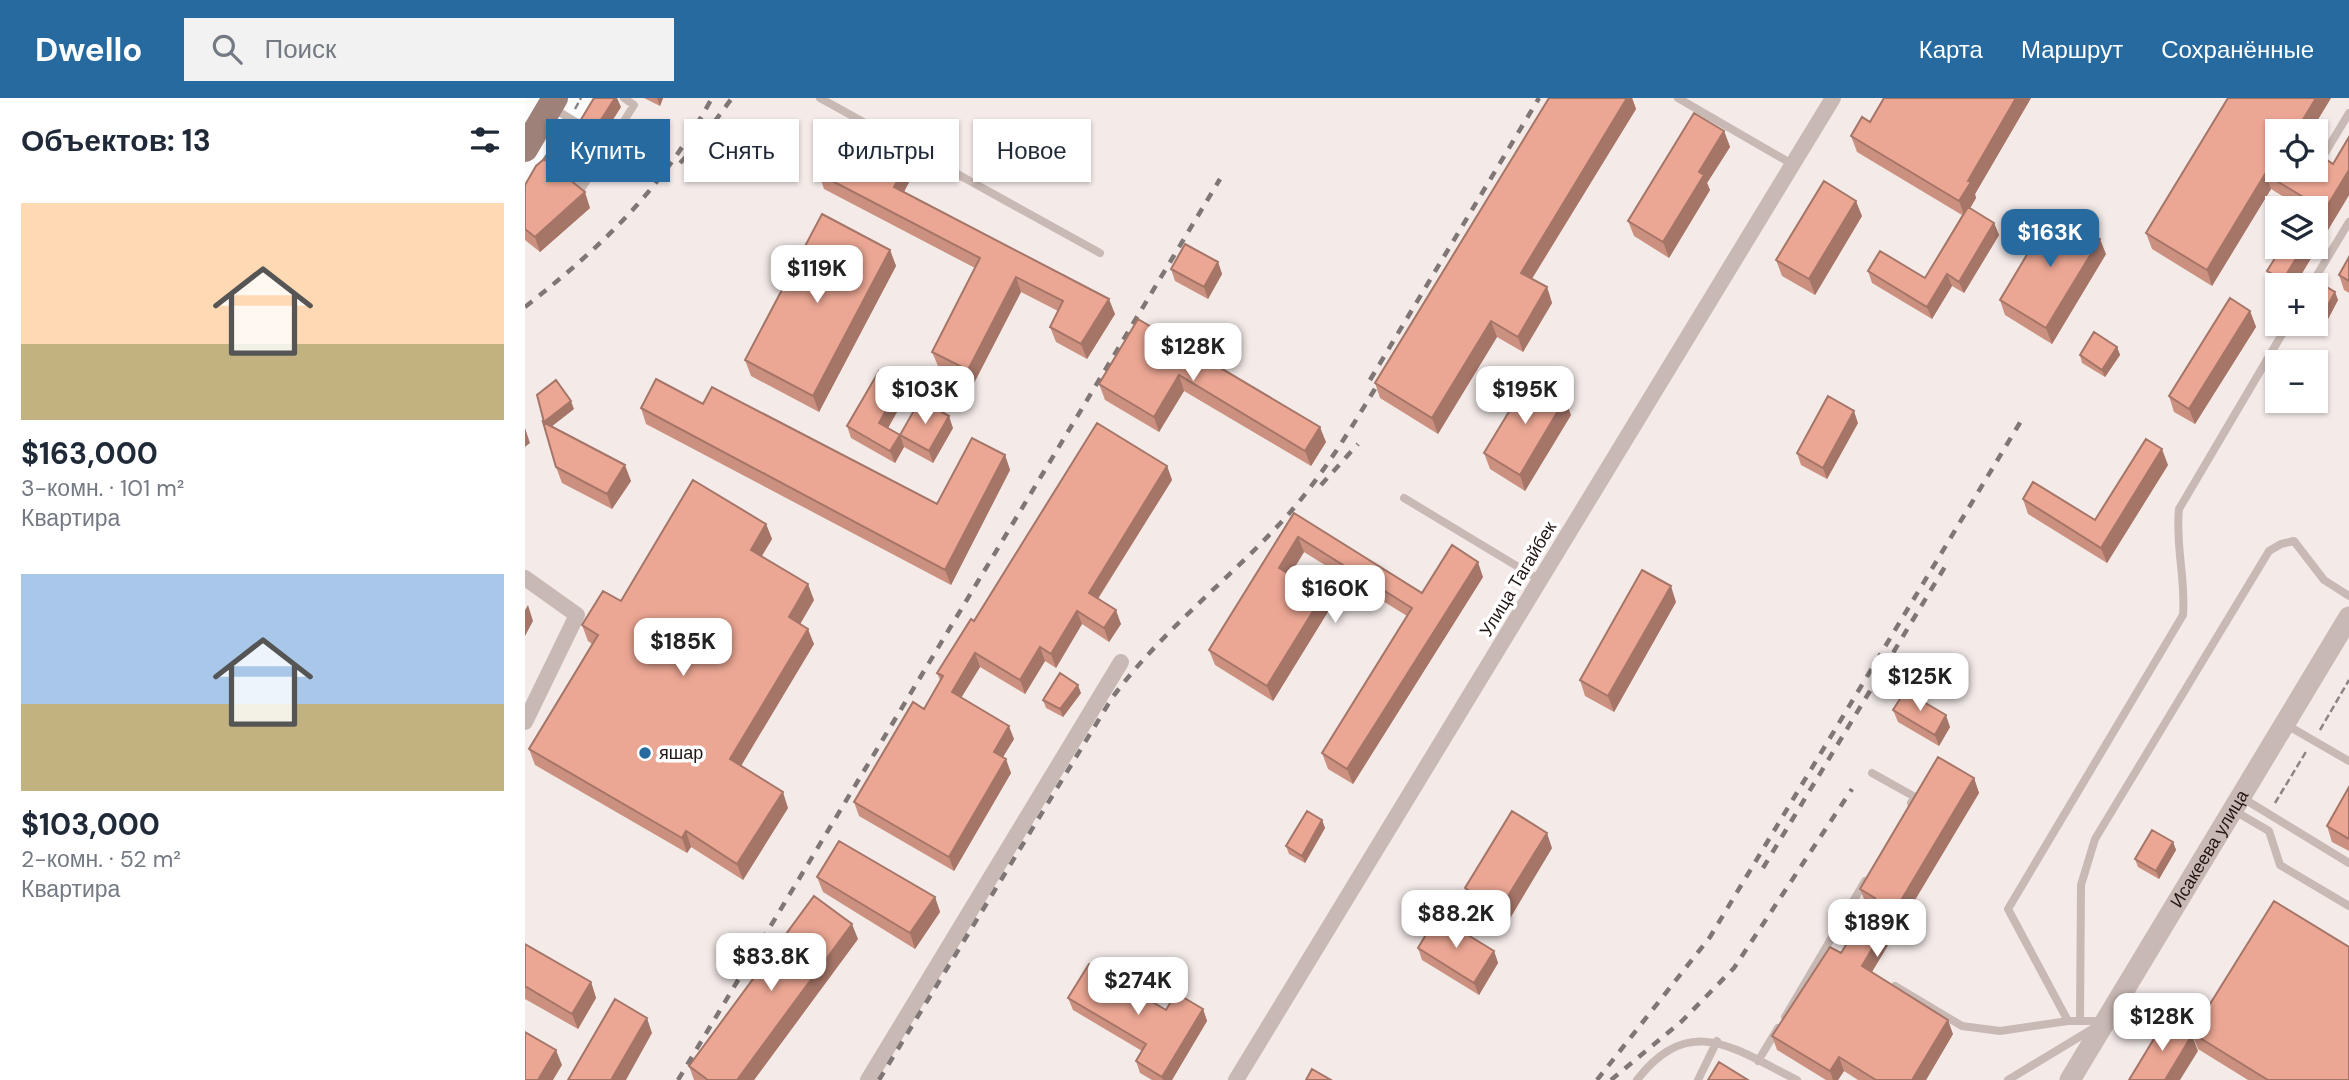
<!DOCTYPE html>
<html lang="ru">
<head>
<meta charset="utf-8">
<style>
  :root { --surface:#fff; --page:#f2f2f3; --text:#1f2937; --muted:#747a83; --accent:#266a9f }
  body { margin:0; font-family:"DM Sans",sans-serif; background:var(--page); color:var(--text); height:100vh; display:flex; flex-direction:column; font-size:26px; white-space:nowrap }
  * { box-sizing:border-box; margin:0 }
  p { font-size:23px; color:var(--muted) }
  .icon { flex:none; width:38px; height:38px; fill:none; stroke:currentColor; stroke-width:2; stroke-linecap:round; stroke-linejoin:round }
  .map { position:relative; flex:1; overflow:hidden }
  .panel { display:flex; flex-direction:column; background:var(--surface); width:525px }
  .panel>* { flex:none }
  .guide { position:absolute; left:21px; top:21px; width:665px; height:63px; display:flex; gap:14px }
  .controls { position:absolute; left:1740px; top:21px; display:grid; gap:14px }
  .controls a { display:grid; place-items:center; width:63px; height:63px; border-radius:0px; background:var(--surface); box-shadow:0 2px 5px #0004; font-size:35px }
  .price { position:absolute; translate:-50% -60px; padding:0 16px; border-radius:14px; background:#fff; color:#222; font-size:23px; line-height:46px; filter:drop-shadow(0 2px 4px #0008) }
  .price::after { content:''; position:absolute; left:50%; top:42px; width:21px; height:16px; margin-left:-10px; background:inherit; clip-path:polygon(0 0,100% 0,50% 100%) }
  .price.active { background:var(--accent); color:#fff }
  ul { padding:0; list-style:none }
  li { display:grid; align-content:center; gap:14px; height:371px; padding:0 21px }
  li span { display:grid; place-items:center; height:217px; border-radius:0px; color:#555 }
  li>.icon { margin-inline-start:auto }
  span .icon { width:126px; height:126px; fill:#fffc; stroke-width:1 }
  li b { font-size:30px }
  h2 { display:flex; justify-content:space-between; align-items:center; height:84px; padding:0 21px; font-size:30px }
  .tag { padding:0 24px; border-radius:0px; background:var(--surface); box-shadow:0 2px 5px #0004; font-size:24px; line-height:63px }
  .tag.active { background:var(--accent); color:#fff }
  header { display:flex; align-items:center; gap:42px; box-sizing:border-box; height:98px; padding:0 35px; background:var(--accent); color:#fff }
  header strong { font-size:33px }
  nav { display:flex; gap:38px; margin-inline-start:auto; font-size:24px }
  .search { width:490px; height:63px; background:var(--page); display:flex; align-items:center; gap:18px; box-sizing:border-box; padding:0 24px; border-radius:0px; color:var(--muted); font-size:26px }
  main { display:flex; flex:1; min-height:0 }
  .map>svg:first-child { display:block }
  .built { fill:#f4ebe9; fill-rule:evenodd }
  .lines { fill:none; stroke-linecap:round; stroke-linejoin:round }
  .path { stroke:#8b8583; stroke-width:2.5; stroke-dasharray:7 3.5; stroke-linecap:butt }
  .service { stroke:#c9b9b5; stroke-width:8 }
  .minor { stroke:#c9b9b5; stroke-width:16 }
  .tertiary { stroke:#c9b9b5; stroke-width:21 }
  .primary { stroke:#9e827a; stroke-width:26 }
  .rail { stroke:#7e7775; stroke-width:4.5; stroke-dasharray:9 9; stroke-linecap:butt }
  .wall { fill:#cb907f }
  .shaded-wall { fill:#a57568 }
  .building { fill:#eca794; stroke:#a57568; stroke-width:2 }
  .poi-dot { fill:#266a9f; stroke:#fff; stroke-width:2.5 }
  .labels { text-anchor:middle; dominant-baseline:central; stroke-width:7; stroke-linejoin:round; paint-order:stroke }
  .street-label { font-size:18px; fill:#221612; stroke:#fff }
  .poi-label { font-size:18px; fill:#221612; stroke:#fff; text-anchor:start }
</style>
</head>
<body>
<header>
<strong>Dwello</strong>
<div class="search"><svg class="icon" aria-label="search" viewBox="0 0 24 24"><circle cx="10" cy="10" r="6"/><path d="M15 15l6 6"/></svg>Поиск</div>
<nav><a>Карта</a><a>Маршрут</a><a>Сохранённые</a></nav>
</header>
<main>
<section class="panel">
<h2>Объектов: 13<svg class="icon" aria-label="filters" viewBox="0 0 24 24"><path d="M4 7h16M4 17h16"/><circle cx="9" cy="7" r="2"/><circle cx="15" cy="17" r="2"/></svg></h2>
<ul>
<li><span style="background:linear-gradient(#ffd9b3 65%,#c2b280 0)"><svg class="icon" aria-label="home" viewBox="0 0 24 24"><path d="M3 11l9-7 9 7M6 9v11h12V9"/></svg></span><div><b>$163,000</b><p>3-комн. · 101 m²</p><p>Квартира</p></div></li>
<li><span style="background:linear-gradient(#a9c7e8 60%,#c2b280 0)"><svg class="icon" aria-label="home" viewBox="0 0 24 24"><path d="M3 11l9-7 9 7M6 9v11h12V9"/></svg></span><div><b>$103,000</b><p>2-комн. · 52 m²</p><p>Квартира</p></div></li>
</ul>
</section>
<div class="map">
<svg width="1824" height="982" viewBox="0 0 1824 982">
  <rect width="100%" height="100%" fill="#fbfbfb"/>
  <path class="built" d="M71 0H1824V982H0V122ZM1752 33H1790V72H1752ZM1752 110H1790V149H1752ZM1752 187H1790V226H1752ZM1752 264H1790V303H1752Z"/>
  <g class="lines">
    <path class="path" d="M50 11 56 0
      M18 63 38 30
      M1795 632 1824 582
      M1750 705 1782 652"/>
    <path class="service" d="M295 0 575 155
      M1153 0 1267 66
      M28 10 57 28
      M39 56 29 72 57 90 109 7 99 0
      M1794 65 1824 15
      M1786 187 1824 124
      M879 400 1015 482
      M1760 626 1824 663
      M1347 675 1390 699 1386 705
      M1716 699 1824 765
      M1708 712 1744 733 1755 767 1824 808
      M1370 888 1437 928 1475 933 1543 923
      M1260 919 1340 783
      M1555 922 1556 787 1570 741 1744 453 1756 446 1769 443 1799 482 1824 498
      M1578 923H1543L1483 811 1658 517C1661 481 1650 447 1654 411L1763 226
      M1233 963 1253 930
      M1112 982C1165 913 1211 952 1272 982
      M1173 982 1192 943
      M1483 982 1569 930"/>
    <path class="minor" d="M0 480 52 517 0 624
      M343 982 596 564
      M711 982 1308 0"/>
    <path class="tertiary" id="s1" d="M1545 982 1824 519"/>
    <path class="primary" d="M0 51 30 0"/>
    <path class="rail" d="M155 65 174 45 207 0
      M0 209C81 145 137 91 187 0
      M845 282 1014 0
      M796 387 833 346
      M1238 770 1421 467
      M153 982 695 81
      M354 982 587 600C638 531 704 482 761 419 800 375 830 324 860 274
      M1072 982 1185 839 1496 323
      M1086 982 1157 923 1209 870 1327 691"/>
  </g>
  <path class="wall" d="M119 0H138L135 8Z
    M1024 0H1107L1111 11 1007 181 1022 189 1027 205 998 254 972 239 913 336 855 300 850 285Z
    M1359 0H1506L1450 96 1451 100 1445 110 1469 125 1474 137 1439 195 1427 188 1407 221 1347 185 1343 173 1400 180 1437 117 1332 54 1326 38 1345 24Z
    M1703 0H1806L1786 33H1752V72L1798 69 1808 66 1824 39V97L1770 187H1752V191L1748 189 1742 173 1790 110H1777L1746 91 1687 188 1627 151 1621 135Z
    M96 9 51 79 38 70 34 58Z
    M1199 33 1205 49 1182 85 1185 92 1144 160 1109 138 1103 123Z
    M386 57 391 71 379 94 590 216 562 261 531 244 525 229 533 213 496 194 448 287 413 268 407 254 450 170 299 91 294 76Z
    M0 87 65 110 15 154 0 142Z
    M1337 118 1290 197 1257 178 1251 162Z
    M365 152 371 168 294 314 226 278 220 262Z
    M1581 156 1527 246 1480 217 1475 202Z
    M1824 159V195L1819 192 1814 177Z
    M693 164 697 176 683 201 650 183 646 171Z
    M1790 188 1810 194 1813 202 1803 221 1790 214Z
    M1725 213 1731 229 1670 326 1649 314 1644 298Z
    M613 221 801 344 786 368 659 293 634 334 580 302 574 286Z
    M1592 249 1595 257 1580 279 1557 265 1555 257Z
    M381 298 363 330 375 337 428 330 408 365 379 349 370 365 326 340 322 328Z
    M178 306 412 406 480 357 485 372 426 487 121 326 116 310Z
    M49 311 27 328 106 383 87 411 37 385 31 369 18 324Z
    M1046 317 1000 393 965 371 959 355Z
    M1333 325 1302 381 1276 367 1272 355Z
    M1643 367 1582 465 1503 416 1498 401 1570 422Z
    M642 368 647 382 573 501 596 526 584 544 557 526 531 570 520 563 500 596 455 569 436 600 489 641 478 659 486 675 429 773 334 718 329 704 399 611 415 582 412 575 449 523Z
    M769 415 897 495 958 479 828 686 803 671 797 655 882 518 779 454 765 477 804 512 748 603 690 567 684 552Z
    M241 426 247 441 237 458 289 502 275 526 289 546 216 668 263 710 218 782 166 749 162 755 10 667 4 651 67 546 63 543 57 527 96 503Z
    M1151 504 1089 614 1060 598 1055 582Z
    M556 595 538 619 521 610 518 602Z
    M1368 612 1425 629 1414 648 1373 624Z
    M1449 680 1454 695 1347 874 1428 936 1401 982H1333L1319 973 1313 982H1301L1252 952 1247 938 1316 855 1345 808 1341 806 1335 791Z
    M1824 689V753L1807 744 1802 728Z
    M797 722 800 730 780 765 764 756 761 748Z
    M1648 744 1651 752 1634 781 1613 769 1610 761Z
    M1027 750 981 827 946 806 940 790Z
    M292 779 410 799 415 814 390 851 298 794Z
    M333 841 229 982H169L164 968Z
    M0 846 66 884 71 900 53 931 0 901Z
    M893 850 969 853 973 865 954 897 897 862Z
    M543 900 641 912 678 911 682 923 647 982H627L615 975 611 963 617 953 548 912Z
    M1667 935 1824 982H1723L1673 951Z"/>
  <path class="shaded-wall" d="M90 0H92L96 9 51 79 47 67Z
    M132 0H138L135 8Z
    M1102 0H1107L1111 11 1001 190 996 175Z
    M1491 0H1506L1450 96 1451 100 1440 119 1434 103 1443 83Z
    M1791 0H1806L1786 33H1771Z
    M1199 33 1205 49 1182 85 1185 92 1144 160 1138 144 1174 74Z
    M386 57 391 71 374 103 369 89Z
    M1824 72V97L1770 187H1759L1758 182 1778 149H1790V128Z
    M1740 76 1746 91 1687 188 1682 172Z
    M60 94 65 110 15 154 10 139Z
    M1331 103 1337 118 1290 197 1284 181Z
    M1469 125 1474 137 1439 195 1434 184Z
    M1575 141 1581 156 1527 246 1521 230Z
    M365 152 371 168 294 314 288 298Z
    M693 164 697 176 683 201 679 189Z
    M1422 176 1427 188 1407 221 1402 209Z
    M491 179 496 194 448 287 443 272Z
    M1022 189 1027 205 998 254 993 239Z
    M1810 194 1813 202 1803 221 1800 213Z
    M584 201 590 216 562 261 556 246Z
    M1725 213 1731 229 1670 326 1664 311Z
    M966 223 972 239 913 336 907 320Z
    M1592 249 1595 257 1580 279 1577 272Z
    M654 277 659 293 634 334 629 319Z
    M376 286 381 298 359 337 354 325Z
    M1040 301 1046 317 1000 393 995 377Z
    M46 303 49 311 22 332 19 324Z
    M1329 313 1333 325 1302 381 1298 370Z
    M424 318 428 330 408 365 404 353Z
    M795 329 801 344 786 368 780 353Z
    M0 330 5 345 0 349Z
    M375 337 379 349 370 365 365 353Z
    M1637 351 1643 367 1582 465 1576 450Z
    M480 357 485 372 426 487 420 472Z
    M100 367 106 383 87 411 82 396Z
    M642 368 647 382 568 508 564 495Z
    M241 426 247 441 231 467 226 452Z
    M773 439 779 454 760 485 754 470Z
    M953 464 958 479 828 686 822 671Z
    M283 486 289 502 270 535 264 519Z
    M1146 488 1151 504 1089 614 1083 598Z
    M798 497 804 512 748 603 742 588Z
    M3 507 8 523 0 538V512Z
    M591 512 596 526 584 544 579 530Z
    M552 513 557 526 531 570 526 556Z
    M283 531 289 546 211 676 205 661Z
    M515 549 520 563 500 596 495 582Z
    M450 555 455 569 431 608 427 594Z
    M553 587 556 595 538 619 535 611Z
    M1421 617 1425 629 1414 648 1410 637Z
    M484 628 489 641 473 667 469 654Z
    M481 661 486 675 429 773 424 759Z
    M1449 680 1454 695 1342 882 1337 868Z
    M258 694 263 710 218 782 212 766Z
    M797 722 800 730 780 765 777 758Z
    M161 733 166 749 162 755 157 740Z
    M1022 735 1027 750 981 827 975 811Z
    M1648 744 1651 752 1634 781 1631 773Z
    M410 799 415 814 390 851 385 835Z
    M327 826 333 841 229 982H212Z
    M969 853 973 865 954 897 949 885Z
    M66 884 71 900 53 931 47 916Z
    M678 911 682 923 647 982H638L637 979Z
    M122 920 127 935 101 982H86Z
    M1423 922 1428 936 1401 982H1387Z
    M1667 937 1673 953 1655 982H1640Z
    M31 952 37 967 28 982H13Z
    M1314 959 1319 973 1313 982H1308L1305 973Z"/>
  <path class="building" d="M69 0H90L47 67 34 58Z
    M1024 0H1102L996 175 1022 189 993 239 966 223 907 320 850 285Z
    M1359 0H1491L1443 83 1446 84 1434 103 1326 38 1337 19 1345 24Z
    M1703 0H1791L1771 33H1752V72H1790V64L1798 69 1802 62 1808 66 1824 39V72L1790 128V110H1780L1785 103 1740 76 1682 172 1621 135Z
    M1169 15 1199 33 1174 74 1179 77 1138 144 1103 123Z
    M324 24 386 57 369 89 584 201 556 246 525 229 538 203 491 179 443 272 407 254 455 160 294 76Z
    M19 61 60 94 10 139 0 131V87L11 68Z
    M1299 83 1331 103 1284 181 1251 162Z
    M1443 109 1469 125 1434 184 1422 176 1402 209 1343 173 1355 153 1400 180Z
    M1528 113 1575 141 1521 230 1475 202Z
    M297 116 365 152 288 298 220 262Z
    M660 146 693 164 679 189 646 171Z
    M1757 149H1778L1758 182 1742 173Z
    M1824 159V183L1814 177Z
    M1793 184 1810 194 1800 213 1790 207V188Z
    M1705 200 1725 213 1664 311 1644 298Z
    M613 221 795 329 780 353 654 277 629 319 574 286Z
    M1569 234 1592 249 1577 272 1555 257Z
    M354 273 376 286 354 325 375 337 365 353 322 328Z
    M1005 279 1040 301 995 377 959 355Z
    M131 281 178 306 187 289 412 406 447 340 480 357 420 472 116 310Z
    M31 282 46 303 19 324 12 297Z
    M1303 298 1329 313 1298 370 1272 355Z
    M395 302 424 318 404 353 375 337Z
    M18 324 100 367 82 396 31 369Z
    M572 325 642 368 564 495 591 512 579 530 552 513 526 556 515 549 495 582 450 555 427 594 484 628 469 654 481 661 424 759 329 704 388 604 399 611 418 578 412 575 446 521 449 523Z
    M1621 341 1637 351 1576 450 1498 401 1508 384 1570 422Z
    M168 382 241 426 226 452 283 486 264 519 283 531 205 661 258 694 212 766 161 733 157 740 4 651 73 537 57 527 78 493 96 503Z
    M769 415 897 495 927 447 953 464 822 671 797 655 887 510 773 439 754 470 798 497 742 588 684 552Z
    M1117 472 1146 488 1083 598 1055 582Z
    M535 575 553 587 535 611 518 602Z
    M1380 593 1421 617 1410 637 1368 612Z
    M1413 659 1449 680 1337 868 1423 922 1387 982H1351L1314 959 1305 973 1247 938 1305 849 1316 855 1350 800 1335 791Z
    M1824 689V741L1802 728Z
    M782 713 797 722 777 758 761 748Z
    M987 713 1022 735 975 811 940 790Z
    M1627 732 1648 744 1631 773 1610 761Z
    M314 743 410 799 385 835 292 779Z
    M289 798 327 826 212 982H183L164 968Z
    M1749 803 1824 849V982H1743L1667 935Z
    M912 818 969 853 949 885 893 850Z
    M0 846 66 884 47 916 0 888Z
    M564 866 641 912 651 895 678 911 637 979 611 963 621 946 543 900Z
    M90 901 122 920 86 982H43Z
    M1641 921 1667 937 1640 982H1604Z
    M0 934 31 952 13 982H0Z
    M1194 964 1223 982H1183Z
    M787 971 806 982H781Z"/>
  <circle class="poi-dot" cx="120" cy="655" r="7"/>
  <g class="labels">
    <g class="street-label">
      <text transform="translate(993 481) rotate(-59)">Улица Тагайбек</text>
      <text stroke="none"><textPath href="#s1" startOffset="270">Исакеева улица</textPath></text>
    </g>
    <g class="poi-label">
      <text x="134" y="655">яшар</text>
    </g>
  </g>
</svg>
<div class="controls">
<a><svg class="icon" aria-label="locate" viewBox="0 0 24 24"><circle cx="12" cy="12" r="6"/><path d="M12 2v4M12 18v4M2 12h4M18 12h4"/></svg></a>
<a><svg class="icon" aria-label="layers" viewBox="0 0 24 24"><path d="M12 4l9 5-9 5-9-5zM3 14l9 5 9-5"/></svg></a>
<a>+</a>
<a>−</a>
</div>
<b class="price active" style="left:1525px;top:171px">$163K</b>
<b class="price" style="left:292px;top:207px">$119K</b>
<b class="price" style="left:668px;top:285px">$128K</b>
<b class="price" style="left:400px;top:328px">$103K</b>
<b class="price" style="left:1000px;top:328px">$195K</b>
<b class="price" style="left:810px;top:527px">$160K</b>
<b class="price" style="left:158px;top:580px">$185K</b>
<b class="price" style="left:1395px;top:615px">$125K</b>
<b class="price" style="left:931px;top:852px">$88.2K</b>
<b class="price" style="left:1352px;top:861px">$189K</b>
<b class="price" style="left:246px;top:895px">$83.8K</b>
<b class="price" style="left:613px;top:919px">$274K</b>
<b class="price" style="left:1637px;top:955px">$128K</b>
<div class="guide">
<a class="tag active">Купить</a>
<a class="tag">Снять</a>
<a class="tag">Фильтры</a>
<a class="tag">Новое</a>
</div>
</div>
</main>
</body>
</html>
